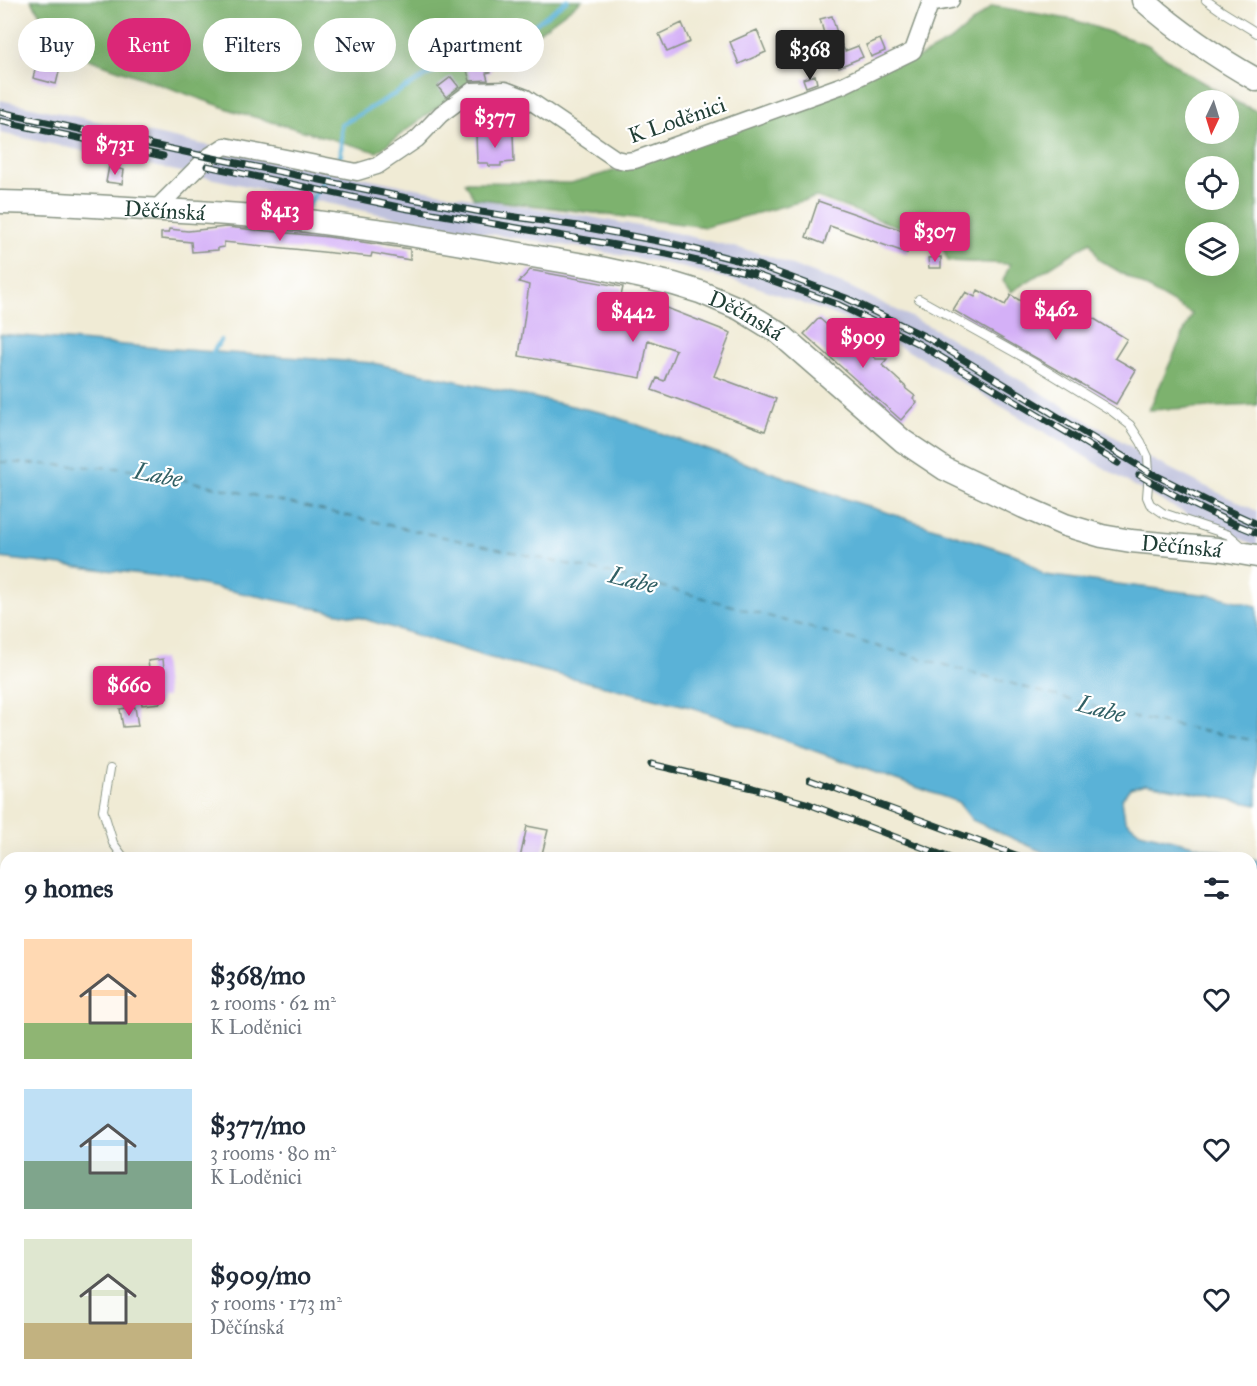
<!DOCTYPE html>
<html lang="en">
<head>
<meta charset="utf-8">
<style>
  :root { --surface:#fff; --page:#f2f2f3; --text:#1f2937; --muted:#747a83; --accent:#db2777 }
  body { margin:0; font-family:"IM FELL Great Primer",serif; background:var(--page); color:var(--text); height:100vh; display:flex; flex-direction:column; font-size:22px; white-space:nowrap }
  * { box-sizing:border-box; margin:0 }
  p { font-size:20px; color:var(--muted) }
  .icon { flex:none; width:33px; height:33px; fill:none; stroke:currentColor; stroke-width:2; stroke-linecap:round; stroke-linejoin:round }
  .map { position:relative; flex:1; overflow:hidden }
  .sheet { position:absolute; left:0px; top:852px; width:1257px; height:534px; display:flex; flex-direction:column; background:var(--surface); border-radius:18px 18px 0 0; box-shadow:0 6px 24px #0002 }
  .sheet>* { flex:none }
  .hud { position:absolute; left:18px; top:18px; width:600px; height:54px; display:flex; gap:12px }
  .needle { width:39px; rotate:184deg }
  .fabs { position:absolute; left:1185px; top:90px; display:grid; gap:12px }
  .fabs a { display:grid; place-items:center; width:54px; height:54px; border-radius:50%; background:var(--surface); box-shadow:0 6px 24px #0002; font-size:30px }
  .price { position:absolute; translate:-50% -51px; padding:0 14px; border-radius:6px; background:var(--accent); color:#fff; font-size:20px; line-height:39px; filter:drop-shadow(0 2px 3px #0008) }
  .price::after { content:''; position:absolute; left:50%; top:36px; width:18px; height:14px; margin-left:-9px; background:inherit; clip-path:polygon(0 0,100% 0,50% 100%) }
  .price.selected { background:#222; color:#fff }
  ul { padding:0; list-style:none }
  li { display:flex; align-items:center; gap:18px; height:150px; padding:0 24px }
  li span { display:grid; place-items:center; flex:none; width:168px; height:120px; border-radius:0px; color:#555 }
  li>.icon { margin-inline-start:auto }
  span .icon { width:72px; height:72px; fill:#fffc; stroke-width:1 }
  li b { font-size:26px }
  h2 { display:flex; justify-content:space-between; align-items:center; height:72px; padding:0 24px; font-size:26px }
  .tag { padding:0 21px; border-radius:27px; background:var(--surface); box-shadow:0 6px 24px #0002; font-size:21px; line-height:54px }
  .tag.selected { background:var(--accent); color:#fff }
  .map>svg:first-child { display:block }
  .industrial { fill:#c0c2dd }
  .forest { fill:#7db26e; stroke:#4e7851; stroke-width:1.5; fill-rule:evenodd }
  .water { fill:#5ab2d7; stroke:#3c7886; stroke-width:1.5 }
  .lines { fill:none; stroke-linecap:round; stroke-linejoin:round }
  .stream { stroke:#5ab2d7; stroke-width:4.5 }
  .ferry { stroke:#316065; stroke-width:1.5; stroke-dasharray:8 6; stroke-linecap:butt }
  .building { fill:#d4b0f7 }
  .lane-casing { stroke:#889484; stroke-width:10 }
  .street-casing { stroke:#889484; stroke-width:19 }
  .secondary-casing { stroke:#889484; stroke-width:25 }
  .primary-casing { stroke:#889484; stroke-width:28 }
  .lane { stroke:#fff; stroke-width:8 }
  .street { stroke:#fff; stroke-width:16 }
  .secondary { stroke:#fff; stroke-width:22 }
  .primary { stroke:#fff; stroke-width:26 }
  .rail-casing { stroke:#1f3d34; stroke-width:7 }
  .rail { stroke:#fff; stroke-width:4.5; stroke-dasharray:14; stroke-linecap:butt }
  .labels { text-anchor:middle; dominant-baseline:central; stroke-width:4.5; stroke-linejoin:round; paint-order:stroke }
  .street-label { font-size:22px; fill:#1f3d34; stroke:#fff }
  .water-label { font-size:24px; font-style:italic; fill:#316065; stroke:#fff }
</style>
</head>
<body>
<div class="map">
<svg width="1257" height="1386" viewBox="0 0 1257 1386">
  <rect width="100%" height="100%" fill="#fff"/>
  <filter id="ink" filterUnits="userSpaceOnUse"><feTurbulence type="fractalNoise" baseFrequency=".0167" numOctaves="2"/><feDisplacementMap in="SourceGraphic" scale="12" xChannelSelector="R" yChannelSelector="G"/><feConvolveMatrix kernelMatrix="1 2 1 2 8 2 1 2 1" color-interpolation-filters="sRGB"/></filter>
  <filter id="wash" filterUnits="userSpaceOnUse"><feTurbulence type="fractalNoise" baseFrequency=".008" numOctaves="4" result="noise"/><feDisplacementMap in="SourceGraphic" scale="24" xChannelSelector="R" yChannelSelector="G"/><feGaussianBlur stdDeviation="1.35" result="paint"/><feColorMatrix in="noise" values="0 0 0 0 0 0 0 0 0 0 0 0 0 0 0 0 0 1.4 0 .05"/><feComposite in="paint" operator="in"/></filter>
  <g filter="url(#wash)">
    <rect width="100%" height="100%" fill="#f0ebd5"/>
    <path class="industrial" d="M0 100 210 146 410 187 483 200 580 215 676 233 763 254 850 287 933 328 1155 461 1217 492 1257 511V546L1202 522 1139 489 918 356 838 316 754 286 669 264 575 247 478 232 403 219 204 177 0 133Z
      M0 1117 6 1118V1264L0 1267Z"/>
    <path class="forest" d="M31 0H582L377 152 237 112 63 50Z
      M992 6 1074 20 1148 45 1190 75 1238 103 1257 111V405L1149 410 1192 314 1099 260 1090 242 1011 292 1003 281 1010 264 948 261 940 242 817 197 706 227 474 198 465 182 571 183 624 168 900 60 920 57 952 40ZM1196 100H1228V134H1196ZM1196 166H1228V200H1196ZM1196 232H1228V266H1196Z"/>
    <path class="water" d="M0 334 158 348 373 363 604 413 846 499 1020 556 1044 575 1216 596 1257 606V805L1188 791 1146 784 1130 788 1122 799 1125 820 1140 832 1247 858H1056L972 820 958 802 694 708 487 657 358 617 159 576 0 558Z
      M1251 859 1257 860V940L1251 937Z
      M0 915 6 918V997L0 992Z"/>
    <g class="lines">
      <path class="stream" d="M337 161 341 155V125L438 69 529 29 567 0
        M307 207 327 176
        M211 355 221 340"/>
      <path class="ferry" d="M0 462 134 469 635 579 1132 717 1257 741"/>
    </g>
    <g id="blocks">
      <path class="building" d="M832 16 839 40 845 51 858 46 863 57 839 67 826 41 820 19Z
        M682 23 690 42 667 52 659 34Z
        M29 30 40 33 34 57 23 54Z
        M757 30 766 52 739 64 730 42Z
        M880 39 885 51 871 57 866 45Z
        M39 54 51 58 50 62 61 64 56 84 33 78Z
        M486 55 491 72 486 73 488 80 470 81 466 67 477 64 476 59Z
        M815 75 817 83 806 87 803 79Z
        M451 77 459 87 446 97 438 87Z
        M513 133 514 162 501 163V166H489L488 163H477L476 134Z
        M109 166 124 170 122 184 106 182Z
        M818 201 913 234 907 253 830 226 824 244 806 237Z
        M226 227 328 237 410 249V260L372 253 371 257 224 242V247L218 248V250L192 252 191 242 161 239V233H168L169 229 188 231Z
        M941 257V268H929L928 258Z
        M530 270 623 287 621 296 654 303 731 333 714 376 776 399 765 431 652 390 657 378 664 381 676 350 648 340 641 378 519 356 529 285 519 282Z
        M978 290 1005 305 1011 295 1063 327 1075 307 1127 339 1115 358 1136 370 1116 404 953 310 961 297 962 298 966 292 975 297Z
        M819 318 836 333 838 331 847 340 846 341 865 356 869 353 876 359H887L882 365 906 387 905 388 915 396 913 398 917 402 901 420 804 334Z
        M163 659 167 697 160 698V703L142 705 139 684 144 683V677H150L148 661Z
        M135 707 138 726 123 727 120 709Z
        M527 826 548 830 541 858H520Z"/>
    </g>
  </g>
  <g filter="url(#ink)">
    <use href="#blocks" fill-opacity="0" stroke="#889484" stroke-width="1.5"/>
    <g class="lines">
      <g class="lane-casing">
        <path id="lane" d="M1206 0 1223 12 1257 33
          M919 299 1032 362 1112 411 1130 425 1141 442 1148 457 1149 472 1147 497 1150 504 1163 513 1229 535 1243 547
          M110 769 103 810 113 843 124 858
          M0 1285 6 1283
          M1251 1331 1257 1330
          M718 1380V1386"/>
      </g>
      <g class="street-casing">
        <path id="street" d="M156 209 208 157 225 146 357 172 377 166 417 139 441 114 472 91 505 90 526 98 616 159 625 161 635 160 843 85 913 51 930 4 951 0
          M154 1386V1380
          M1175 1386 1176 1380"/>
      </g>
      <g class="secondary-casing">
        <g id="secondary">
          <path d="M1143 0C1178 31 1216 57 1257 80"/>
          <path id="s1" d="M0 202 41 203 198 212 286 218 398 233 596 267 674 284 700 292 740 309 779 333 903 441 945 469 1024 507 1065 525 1102 536 1131 541 1217 549 1257 556"/>
        </g>
      </g>
      <g class="primary-casing">
        <path id="primary" d="M1251 1170H1257
          M0 1360 6 1359"/>
      </g>
      <use href="#lane" class="lane"/>
      <use href="#street" class="street"/>
      <use href="#secondary" class="secondary"/>
      <use href="#primary" class="primary"/>
      <g class="rail-casing">
        <path id="rail" d="M0 112 208 157 407 198 481 212 578 226 674 244 760 266 846 298 928 338 1149 472 1211 503 1257 524
          M0 121 163 156
          M207 166 403 208 667 254 754 274 837 304 919 344 1118 463
          M1139 475C1176 497 1216 517 1257 533
          M651 764 753 788 806 803 950 858
          M810 779 1024 858
          M1251 970 1257 973
          M1251 999 1257 1003
          M1251 1079 1257 1080
          M1251 1090 1257 1091
          M1251 1099 1257 1101
          M1251 1110 1257 1111
          M0 1127 6 1129
          M0 1143H6
          M0 1157H6
          M0 1246 6 1242"/>
      </g>
      <use href="#rail" class="rail"/>
    </g>
  </g>
  <g class="labels">
    <g class="street-label">
      <text transform="translate(677 120) rotate(-19)">K Loděnici</text>
      <text stroke="none"><textPath href="#s1" startOffset="165">Děčínská</textPath></text>
      <text stroke="none"><textPath href="#s1" startOffset="759">Děčínská</textPath></text>
      <text stroke="none"><textPath href="#s1" startOffset="1263">Děčínská</textPath></text>
    </g>
    <g class="water-label">
      <text transform="translate(158 475) rotate(11)">Labe</text>
      <text transform="translate(633 580) rotate(14)">Labe</text>
      <text transform="translate(1101 709) rotate(15)">Labe</text>
    </g>
  </g>
</svg>
<div class="fabs">
<a><svg class="needle" viewBox="-14 -14 28 28"><path d="M0-13l5 13h-10z" fill="#e53935"/><path d="M0 13l5-13h-10z" fill="#747a83"/></svg></a>
<a><svg class="icon" aria-label="locate" viewBox="0 0 24 24"><circle cx="12" cy="12" r="6"/><path d="M12 2v4M12 18v4M2 12h4M18 12h4"/></svg></a>
<a><svg class="icon" aria-label="layers" viewBox="0 0 24 24"><path d="M12 4l9 5-9 5-9-5zM3 14l9 5 9-5"/></svg></a>
</div>
<b class="price selected" style="left:810px;top:81px">$368</b>
<b class="price" style="left:495px;top:149px">$377</b>
<b class="price" style="left:115px;top:176px">$731</b>
<b class="price" style="left:280px;top:242px">$413</b>
<b class="price" style="left:935px;top:263px">$307</b>
<b class="price" style="left:1056px;top:341px">$462</b>
<b class="price" style="left:633px;top:343px">$442</b>
<b class="price" style="left:863px;top:369px">$909</b>
<b class="price" style="left:129px;top:717px">$660</b>
<div class="hud">
<a class="tag">Buy</a>
<a class="tag selected">Rent</a>
<a class="tag">Filters</a>
<a class="tag">New</a>
<a class="tag">Apartment</a>
</div>
<section class="sheet">
<h2>9 homes<svg class="icon" aria-label="filters" viewBox="0 0 24 24"><path d="M4 7h16M4 17h16"/><circle cx="9" cy="7" r="2"/><circle cx="15" cy="17" r="2"/></svg></h2>
<ul>
<li><span style="background:linear-gradient(#ffd9b3 70%,#8fb573 0)"><svg class="icon" aria-label="home" viewBox="0 0 24 24"><path d="M3 11l9-7 9 7M6 9v11h12V9"/></svg></span><div><b>$368/mo</b><p>2 rooms · 62 m²</p><p>K Loděnici</p></div><svg class="icon" aria-label="heart" viewBox="0 0 24 24"><path d="M12 20l-8-8c-3-5 5-10 8-4 3-6 11-1 8 4z"/></svg></li>
<li><span style="background:linear-gradient(#bfe0f5 60%,#7fa58c 0)"><svg class="icon" aria-label="home" viewBox="0 0 24 24"><path d="M3 11l9-7 9 7M6 9v11h12V9"/></svg></span><div><b>$377/mo</b><p>3 rooms · 80 m²</p><p>K Loděnici</p></div><svg class="icon" aria-label="heart" viewBox="0 0 24 24"><path d="M12 20l-8-8c-3-5 5-10 8-4 3-6 11-1 8 4z"/></svg></li>
<li><span style="background:linear-gradient(#dfe7d0 70%,#c2b280 0)"><svg class="icon" aria-label="home" viewBox="0 0 24 24"><path d="M3 11l9-7 9 7M6 9v11h12V9"/></svg></span><div><b>$909/mo</b><p>5 rooms · 173 m²</p><p>Děčínská</p></div><svg class="icon" aria-label="heart" viewBox="0 0 24 24"><path d="M12 20l-8-8c-3-5 5-10 8-4 3-6 11-1 8 4z"/></svg></li>
</ul>
</section>
</div>
</body>
</html>
